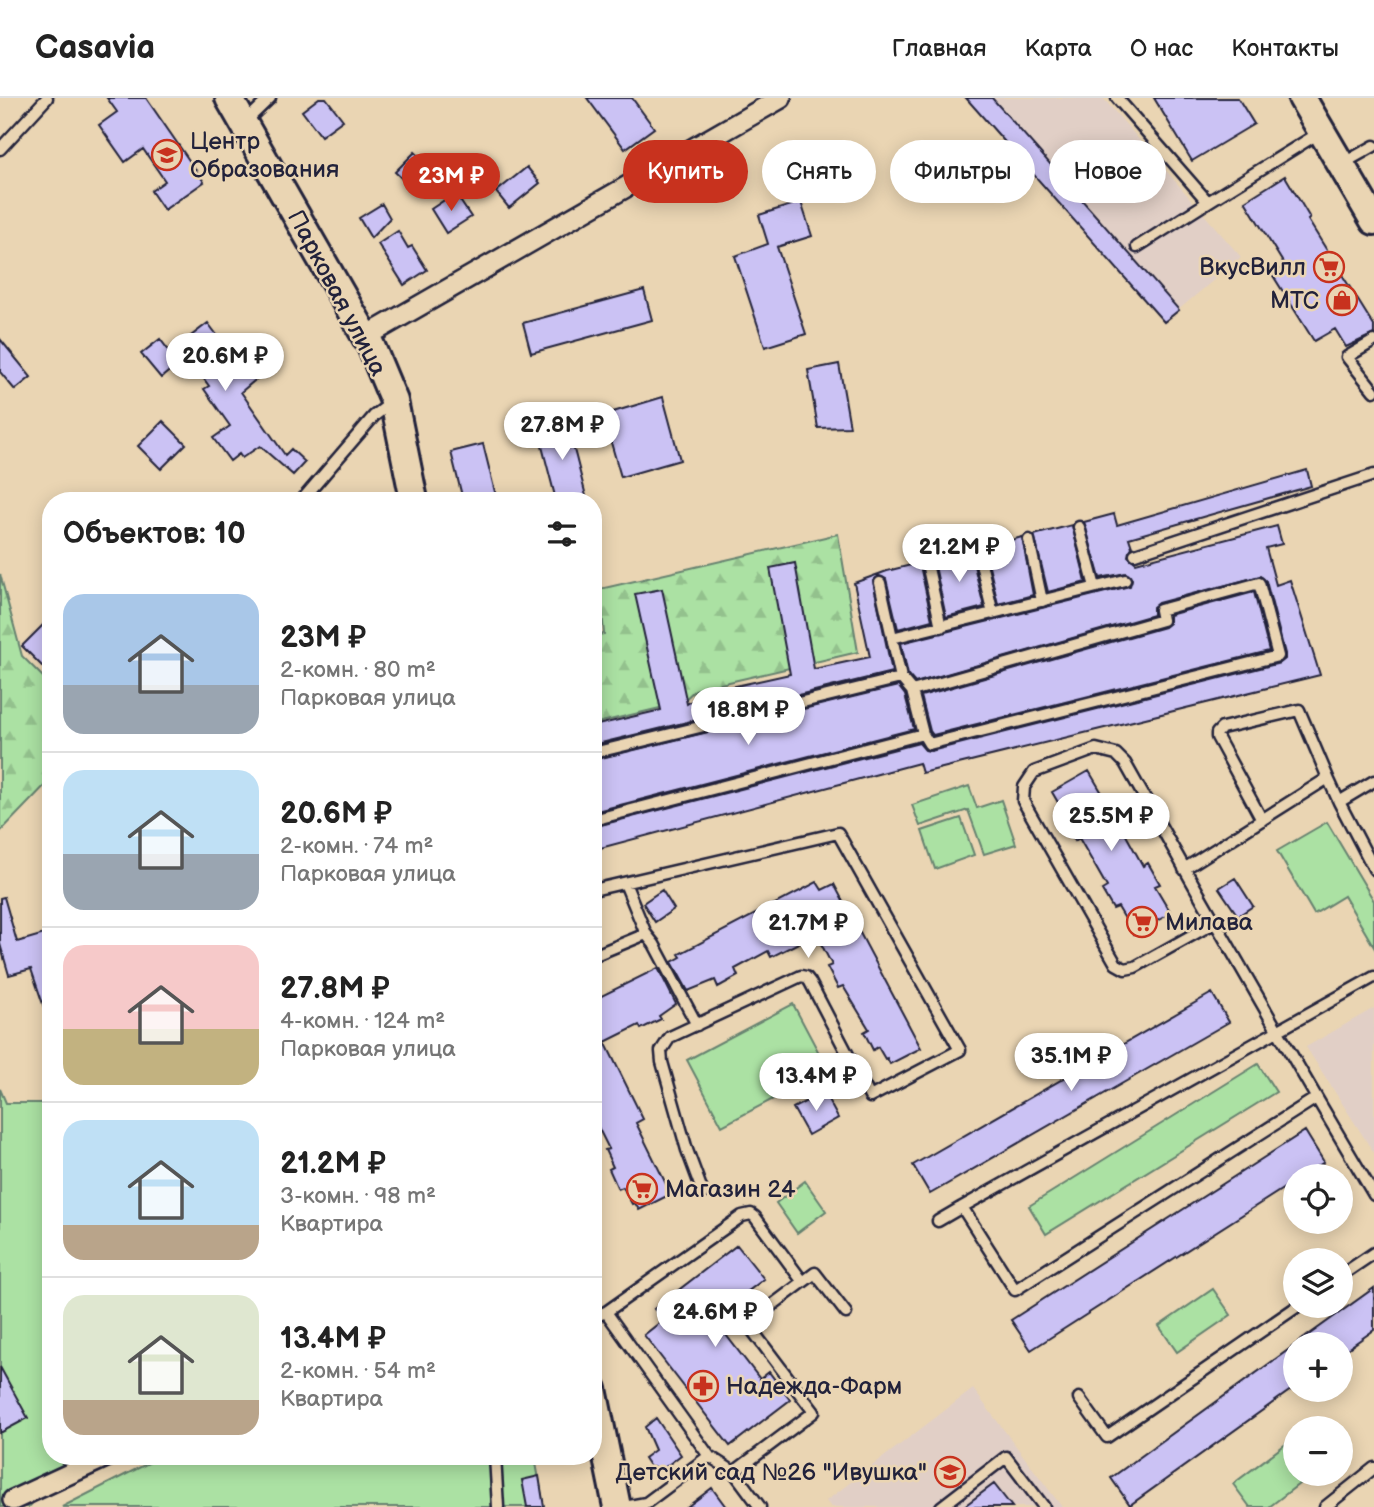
<!DOCTYPE html>
<html lang="ru">
<head>
<meta charset="utf-8">
<style>
  :root { --surface:#fff; --page:#f2f2f2; --text:#222; --muted:#767676; --line:#e0e0e0; --accent:#c8321e }
  body { margin:0; font-family:"Balsamiq Sans",sans-serif; background:var(--page); color:var(--text); height:100vh; display:flex; flex-direction:column; font-size:26px; white-space:nowrap }
  * { box-sizing:border-box; margin:0 }
  p { font-size:23px; color:var(--muted) }
  .icon { flex:none; width:38px; height:38px; fill:none; stroke:currentColor; stroke-width:2; stroke-linecap:round; stroke-linejoin:round }
  .map { position:relative; flex:1; overflow:hidden }
  .side { position:absolute; left:42px; top:394px; width:560px; height:973px; display:flex; flex-direction:column; background:var(--surface); border-radius:28px; box-shadow:0 4px 18px #0003 }
  .side>* { flex:none }
  .top-card { position:absolute; left:623px; top:42px; width:646px; height:63px; display:flex; gap:14px }
  .buttons { position:absolute; left:1283px; top:1066px; display:grid; gap:14px }
  .buttons a { display:grid; place-items:center; width:70px; height:70px; border-radius:50%; background:var(--surface); box-shadow:0 4px 18px #0003; font-size:35px }
  .price { position:absolute; translate:-50% -60px; padding:0 16px; border-radius:24px; background:#fff; color:#222; font-size:23px; line-height:46px; filter:drop-shadow(0 2px 4px #0008) }
  .price::after { content:''; position:absolute; left:50%; top:42px; width:21px; height:16px; margin-left:-10px; background:inherit; clip-path:polygon(0 0,100% 0,50% 100%) }
  .price.current { background:var(--accent); color:#fff }
  ul { padding:0; list-style:none }
  li { display:flex; align-items:center; gap:21px; height:175px; padding:0 21px }
  li+li { border-top:2px solid var(--line) }
  li span { display:grid; place-items:center; flex:none; width:196px; height:140px; border-radius:21px; color:#555 }
  li>.icon { margin-inline-start:auto }
  span .icon { width:84px; height:84px; fill:#fffc; stroke-width:1 }
  li b { font-size:30px }
  h2 { display:flex; justify-content:space-between; align-items:center; height:84px; padding:0 21px; font-size:30px }
  .pill { padding:0 24px; border-radius:32px; background:var(--surface); box-shadow:0 4px 18px #0003; font-size:24px; line-height:63px }
  .pill.current { background:var(--accent); color:#fff }
  header { display:flex; align-items:center; gap:42px; box-sizing:border-box; height:98px; padding:0 35px; background:var(--surface); border-bottom:2px solid var(--line) }
  header strong { font-size:33px }
  nav { display:flex; gap:38px; margin-inline-start:auto; font-size:24px }
  .map>svg:first-child { display:block }
  .built { fill:#e1cfc6 }
  .forest { fill:url(#forest-firs); stroke:#66826f; stroke-width:2 }
  .park { fill:#abe1a3; stroke:#66826f; stroke-width:2 }
  .building { fill:#cbc2f4; stroke:#22223b; stroke-width:2 }
  .lines { fill:none; stroke-linecap:round; stroke-linejoin:round }
  .lane-casing { stroke:#22223b; stroke-width:15 }
  .street-casing { stroke:#22223b; stroke-width:24 }
  .secondary-casing { stroke:#22223b; stroke-width:32 }
  .lane { stroke:#ead5b3; stroke-width:10 }
  .street { stroke:#ead5b3; stroke-width:19 }
  .secondary { stroke:#ead5b3; stroke-width:26 }
  .labels { text-anchor:middle; dominant-baseline:central; stroke-width:5; stroke-linejoin:round; paint-order:stroke }
  .poi-label { font-size:24px; fill:#22223b; stroke:#ead5b3; text-anchor:start }
  .street-label { font-size:24px; fill:#22223b; stroke:#ead5b3 }
</style>
</head>
<body>
<header>
<strong>Casavia</strong>
<nav><a>Главная</a><a>Карта</a><a>О нас</a><a>Контакты</a></nav>
</header>
<div class="map">
<svg width="1374" height="1409" viewBox="0 0 1374 1409">
  <defs>
    <pattern id="forest-firs" width="22" height="20" patternUnits="userSpaceOnUse" patternTransform="scale(1.75)"><rect width="22" height="20" fill="#abe1a3"/><path d="M5 1l3.5 6h-7zM16 11l3.5 6h-7z" fill="#93c18d"/></pattern>
  </defs>
  <rect width="100%" height="100%" fill="#ead5b3"/>
  <filter id="ink" filterUnits="userSpaceOnUse"><feTurbulence type="fractalNoise" baseFrequency=".0143" numOctaves="2"/><feDisplacementMap in="SourceGraphic" scale="14" xChannelSelector="R" yChannelSelector="G"/><feConvolveMatrix kernelMatrix="1 2 1 2 8 2 1 2 1" color-interpolation-filters="sRGB"/></filter>
  <g filter="url(#ink)">
    <path class="built" d="M966 0H1103L1241 159 1164 224Z
      M1374 910V1055L1306 949Z
      M973 1291 1062 1409H831L826 1403Z"/>
    <path class="forest" d="M838 436 858 554 695 592 681 605 593 626V538L604 536 600 491Z
      M0 476 22 558 51 587V681L0 734Z"/>
    <path class="park" d="M969 688 977 710 1001 702 1016 746 984 756 968 712 920 728 912 707Z
      M961 720 974 757 935 771 922 733Z
      M1327 724 1374 803V849L1344 798 1314 816 1277 753Z
      M793 906 828 972 722 1028 687 962Z
      M1258 966 1276 994 1046 1136 1029 1108Z
      M0 991 6 1005H51V1358H75L29 1409H0Z
      M805 1083 826 1113 797 1135 776 1105Z
      M1213 1191 1231 1217 1177 1254 1159 1228Z
      M1295 1339V1376H1312L1269 1409H1250L1233 1386Z
      M162 1358H569L536 1365 544 1409H62Z"/>
    <path class="building" d="M107 0H146L204 84 164 112 151 93 165 83 143 51 125 64 99 27 117 14Z
      M319 0H326L343 22 321 38 302 13Z
      M587 0H632L654 30 625 51Z
      M966 0H992L1179 212 1164 224Z
      M1154 0H1238L1254 26 1192 63Z
      M415 54 435 74 416 94 395 74Z
      M527 69 540 85 509 110 496 94Z
      M1285 78 1310 120 1308 122 1374 228V236L1346 249 1335 231 1314 243 1272 176 1285 168 1245 103Z
      M455 95 471 119 446 135 431 111Z
      M801 104 812 138 777 149 806 236 765 249 735 158 768 146 759 117Z
      M382 106 390 120 371 140 359 120Z
      M398 133 408 150 412 148 427 172 404 187 378 146Z
      M644 192 652 222 531 255 523 225Z
      M208 225 241 269 254 258 266 273 241 294 285 357 291 351 305 364 293 377 260 348 242 360 239 356 230 363 213 340 230 328 204 291 209 288 187 258 161 280 141 256 160 241 170 254Z
      M0 241 31 279 15 292 0 274Z
      M839 266 850 329 818 330 808 272Z
      M663 299 680 362 621 379 603 317Z
      M566 322 576 359 587 402H556L537 329Z
      M163 323 186 346 161 371 138 348Z
      M483 346 497 402H463L451 354Z
      M1307 372 1311 388 1129 440 1132 449 1128 458 1136 465 1277 428 1282 446 1266 450 1276 487 1290 482 1320 577 922 675 919 665 593 752V729L919 645 925 652 931 653 1280 565 1285 561V556L1266 483 1260 478 1158 505 1153 509V517L915 585 908 577 901 545 1130 488 1132 481 1126 475 1100 480 1084 424 1114 416 1117 427Z
      M1072 427 1086 484 1048 494 1034 437Z
      M1022 439 1033 497 998 506 986 455 982 450Z
      M974 452 972 459 984 509 946 519 935 468 930 463Z
      M923 464 921 472 932 522 898 531 886 481 879 478 873 483 892 574 593 647V628L661 612 635 496 662 491 687 606 704 595 790 576 770 470 795 465 814 571 870 559 854 485 887 473Z
      M1254 494 1269 553 933 637 930 633 921 598 1164 529 1169 525V517Z
      M51 519V577L22 548Z
      M898 588 905 597 914 631 593 714V662Z
      M1089 673 1105 700 1109 697 1120 717 1116 719 1143 768 1148 765 1160 786 1155 788 1171 815 1134 836 1118 809 1113 811 1102 792 1107 789 1079 740 1075 743 1063 723 1067 720 1052 694Z
      M1235 780 1253 808 1238 818 1219 790Z
      M817 784 822 792 834 786 921 950 890 966 887 960 885 961 878 949 873 952 864 934 869 931 843 888 838 890 827 869 832 867 816 836 771 859 768 853 735 871 738 878 718 889 715 882 688 893 672 864 681 859 679 856Z
      M662 792 674 811 655 824 643 805Z
      M4 799 17 844 51 834V921H48L31 871 9 877 0 846V800Z
      M658 870 676 906 659 918 661 921 641 931 639 927 605 944 643 1021 636 1025 671 1096 639 1112 635 1105 632 1106 623 1089 618 1091 609 1071 613 1069 605 1052 609 1051 593 1019V902Z
      M1212 895 1229 924 930 1096 913 1067Z
      M824 994 838 1020 808 1037 793 1010Z
      M1305 1033 1324 1064 1303 1078H1295V1083L1031 1252 1011 1222Z
      M737 1147 764 1181 713 1220 760 1281 769 1274 790 1302 730 1348 644 1237 663 1222 654 1211Z
      M1374 1190V1232L1340 1256V1246H1296Z
      M1295 1247V1289L1130 1407 1111 1380Z
      M0 1269 28 1320 0 1335Z
      M656 1320 681 1357 664 1370 650 1369 644 1360 655 1352 645 1329Z
      M539 1378 544 1409H527L522 1382Z
      M994 1386 1012 1409H963Z
      M712 1390 726 1409H687Z"/>
    <g class="lines">
      <g class="lane-casing">
        <path id="lane" d="M1117 0 1208 104 1319 35
          M245 24 270 0
          M0 51 47 0
          M1342 66 1374 48
          M1137 149 1208 104
          M1374 243 1347 259 1374 293
          M302 402 374 318 391 305
          M1079 429 1095 489
          M1029 442 1042 503
          M1135 456 1374 377
          M979 457 993 516
          M928 470 941 529
          M880 485 901 580
          M1259 485 1278 558 929 646 923 636 912 593 1162 522 1160 512Z
          M892 540 1125 482
          M593 655 901 580 912 593
          M1339 704 1374 771
          M593 722 923 636
          M1262 722 1217 639V635L1222 630 1299 612 1328 680
          M1184 771 1328 680 1339 704 1374 683
          M625 785 646 836 654 846 697 927
          M593 792 838 735 960 952 870 999 810 884 806 879 801 878 670 939 661 953 662 964 687 1052 703 1095
          M1214 825 1135 869 1125 871 1116 866 1023 703 1024 689 1034 674 1096 651 1116 656 1125 665C1206 810 1289 954 1374 1097
          M593 858 646 836
          M1316 1000 1015 1192 962 1109 1374 879
          M938 1123 962 1109
          M1340 1178 1374 1155
          M803 1184 815 1175 846 1215
          M606 1214 709 1358 734 1374 760 1409
          M593 1219 606 1214 742 1118 751 1116 755 1119 803 1184 755 1220 751 1227 752 1232 814 1314 734 1374
          M1079 1300 1107 1339 1298 1208
          M495 1358 498 1409
          M624 1409 646 1405 709 1358
          M941 1409 1006 1359 1044 1409
          M1325 1409 1374 1370"/>
      </g>
      <g class="street-casing">
        <path id="street" d="M365 239 781 0
          M13 1402 108 1358"/>
      </g>
      <g class="secondary-casing">
        <path id="secondary" d="M229 0 371 248 394 303 414 402
          M1302 0 1374 123
          M593 1291 617 1409"/>
      </g>
      <use href="#lane" class="lane"/>
      <use href="#street" class="street"/>
      <use href="#secondary" class="secondary"/>
    </g>
  </g>
  <defs>
    <g id="school-ring" transform="scale(1.575)"><circle r="9.5" fill="#ead5b3" stroke="#c8321e" stroke-width="1.5"/><path d="M0-5L7-2L0 1L-7-2ZM-4 1L0 2.5L4 1V4Q0 6-4 4Z" fill="#c8321e"/></g>
    <g id="supermarket-ring" transform="scale(1.575)"><circle r="9.5" fill="#ead5b3" stroke="#c8321e" stroke-width="1.5"/><path d="M-6-5.5h2.5l.6 2H6L4.5 2H-2.5L-4.4-4H-6ZM-1.5 3.2a1.3 1.3 0 1 0 .1 0ZM3 3.2a1.3 1.3 0 1 0 .1 0Z" fill="#c8321e"/></g>
    <g id="shop-ring" transform="scale(1.575)"><circle r="9.5" fill="#ead5b3" stroke="#c8321e" stroke-width="1.5"/><path d="M-5-2.5h2.3a2.7 3.5 0 0 1 5.4 0H5L5.5 6h-11ZM-1.5-2.5h3a1.5 2.3 0 0 0-3 0Z" fill="#c8321e"/></g>
    <g id="pharmacy-ring" transform="scale(1.575)"><circle r="9.5" fill="#ead5b3" stroke="#c8321e" stroke-width="1.5"/><path d="M-2-6h4v4h4v4h-4v4h-4v-4h-4v-4h4Z" fill="#c8321e"/></g>
  </defs>
  <g fill-rule="evenodd">
    <use href="#school-ring" x="167" y="57"/>
    <use href="#supermarket-ring" x="1329" y="169"/>
    <use href="#shop-ring" x="1342" y="202"/>
    <use href="#supermarket-ring" x="1142" y="824"/>
    <use href="#supermarket-ring" x="642" y="1091"/>
    <use href="#pharmacy-ring" x="703" y="1288"/>
    <use href="#school-ring" x="950" y="1374"/>
  </g>
  <g class="labels">
    <g class="poi-label">
      <text x="190" y="43">Центр<tspan x="190" dy="28">Образования</tspan></text>
      <text x="1306" y="169" text-anchor="end">ВкусВилл</text>
      <text x="1319" y="202" text-anchor="end">МТС</text>
      <text x="1165" y="824">Милава</text>
      <text x="665" y="1091">Магазин 24</text>
      <text x="726" y="1288">Надежда-Фарм</text>
      <text x="927" y="1374" text-anchor="end">Детский сад №26 "Ивушка"</text>
    </g>
    <g class="street-label">
      <text transform="translate(337 195) rotate(62)">Парковая улица</text>
    </g>
  </g>
</svg>
<div class="buttons">
<a><svg class="icon" aria-label="locate" viewBox="0 0 24 24"><circle cx="12" cy="12" r="6"/><path d="M12 2v4M12 18v4M2 12h4M18 12h4"/></svg></a>
<a><svg class="icon" aria-label="layers" viewBox="0 0 24 24"><path d="M12 4l9 5-9 5-9-5zM3 14l9 5 9-5"/></svg></a>
<a>+</a>
<a>−</a>
</div>
<b class="price current" style="left:451px;top:115px">23M ₽</b>
<b class="price" style="left:225px;top:295px">20.6M ₽</b>
<b class="price" style="left:562px;top:364px">27.8M ₽</b>
<b class="price" style="left:959px;top:486px">21.2M ₽</b>
<b class="price" style="left:748px;top:649px">18.8M ₽</b>
<b class="price" style="left:1111px;top:755px">25.5M ₽</b>
<b class="price" style="left:808px;top:862px">21.7M ₽</b>
<b class="price" style="left:1071px;top:995px">35.1M ₽</b>
<b class="price" style="left:816px;top:1015px">13.4M ₽</b>
<b class="price" style="left:715px;top:1251px">24.6M ₽</b>
<div class="top-card">
<a class="pill current">Купить</a>
<a class="pill">Снять</a>
<a class="pill">Фильтры</a>
<a class="pill">Новое</a>
</div>
<section class="side">
<h2>Объектов: 10<svg class="icon" aria-label="filters" viewBox="0 0 24 24"><path d="M4 7h16M4 17h16"/><circle cx="9" cy="7" r="2"/><circle cx="15" cy="17" r="2"/></svg></h2>
<ul>
<li><span style="background:linear-gradient(#a9c7e8 65%,#9aa5b1 0)"><svg class="icon" aria-label="home" viewBox="0 0 24 24"><path d="M3 11l9-7 9 7M6 9v11h12V9"/></svg></span><div><b>23M ₽</b><p>2-комн. · 80 m²</p><p>Парковая улица</p></div></li>
<li><span style="background:linear-gradient(#bfe0f5 60%,#9aa5b1 0)"><svg class="icon" aria-label="home" viewBox="0 0 24 24"><path d="M3 11l9-7 9 7M6 9v11h12V9"/></svg></span><div><b>20.6M ₽</b><p>2-комн. · 74 m²</p><p>Парковая улица</p></div></li>
<li><span style="background:linear-gradient(#f6c9c9 60%,#c2b280 0)"><svg class="icon" aria-label="home" viewBox="0 0 24 24"><path d="M3 11l9-7 9 7M6 9v11h12V9"/></svg></span><div><b>27.8M ₽</b><p>4-комн. · 124 m²</p><p>Парковая улица</p></div></li>
<li><span style="background:linear-gradient(#bfe0f5 75%,#b9a48a 0)"><svg class="icon" aria-label="home" viewBox="0 0 24 24"><path d="M3 11l9-7 9 7M6 9v11h12V9"/></svg></span><div><b>21.2M ₽</b><p>3-комн. · 98 m²</p><p>Квартира</p></div></li>
<li><span style="background:linear-gradient(#dfe7d0 75%,#b9a48a 0)"><svg class="icon" aria-label="home" viewBox="0 0 24 24"><path d="M3 11l9-7 9 7M6 9v11h12V9"/></svg></span><div><b>13.4M ₽</b><p>2-комн. · 54 m²</p><p>Квартира</p></div></li>
</ul>
</section>
</div>
</body>
</html>
